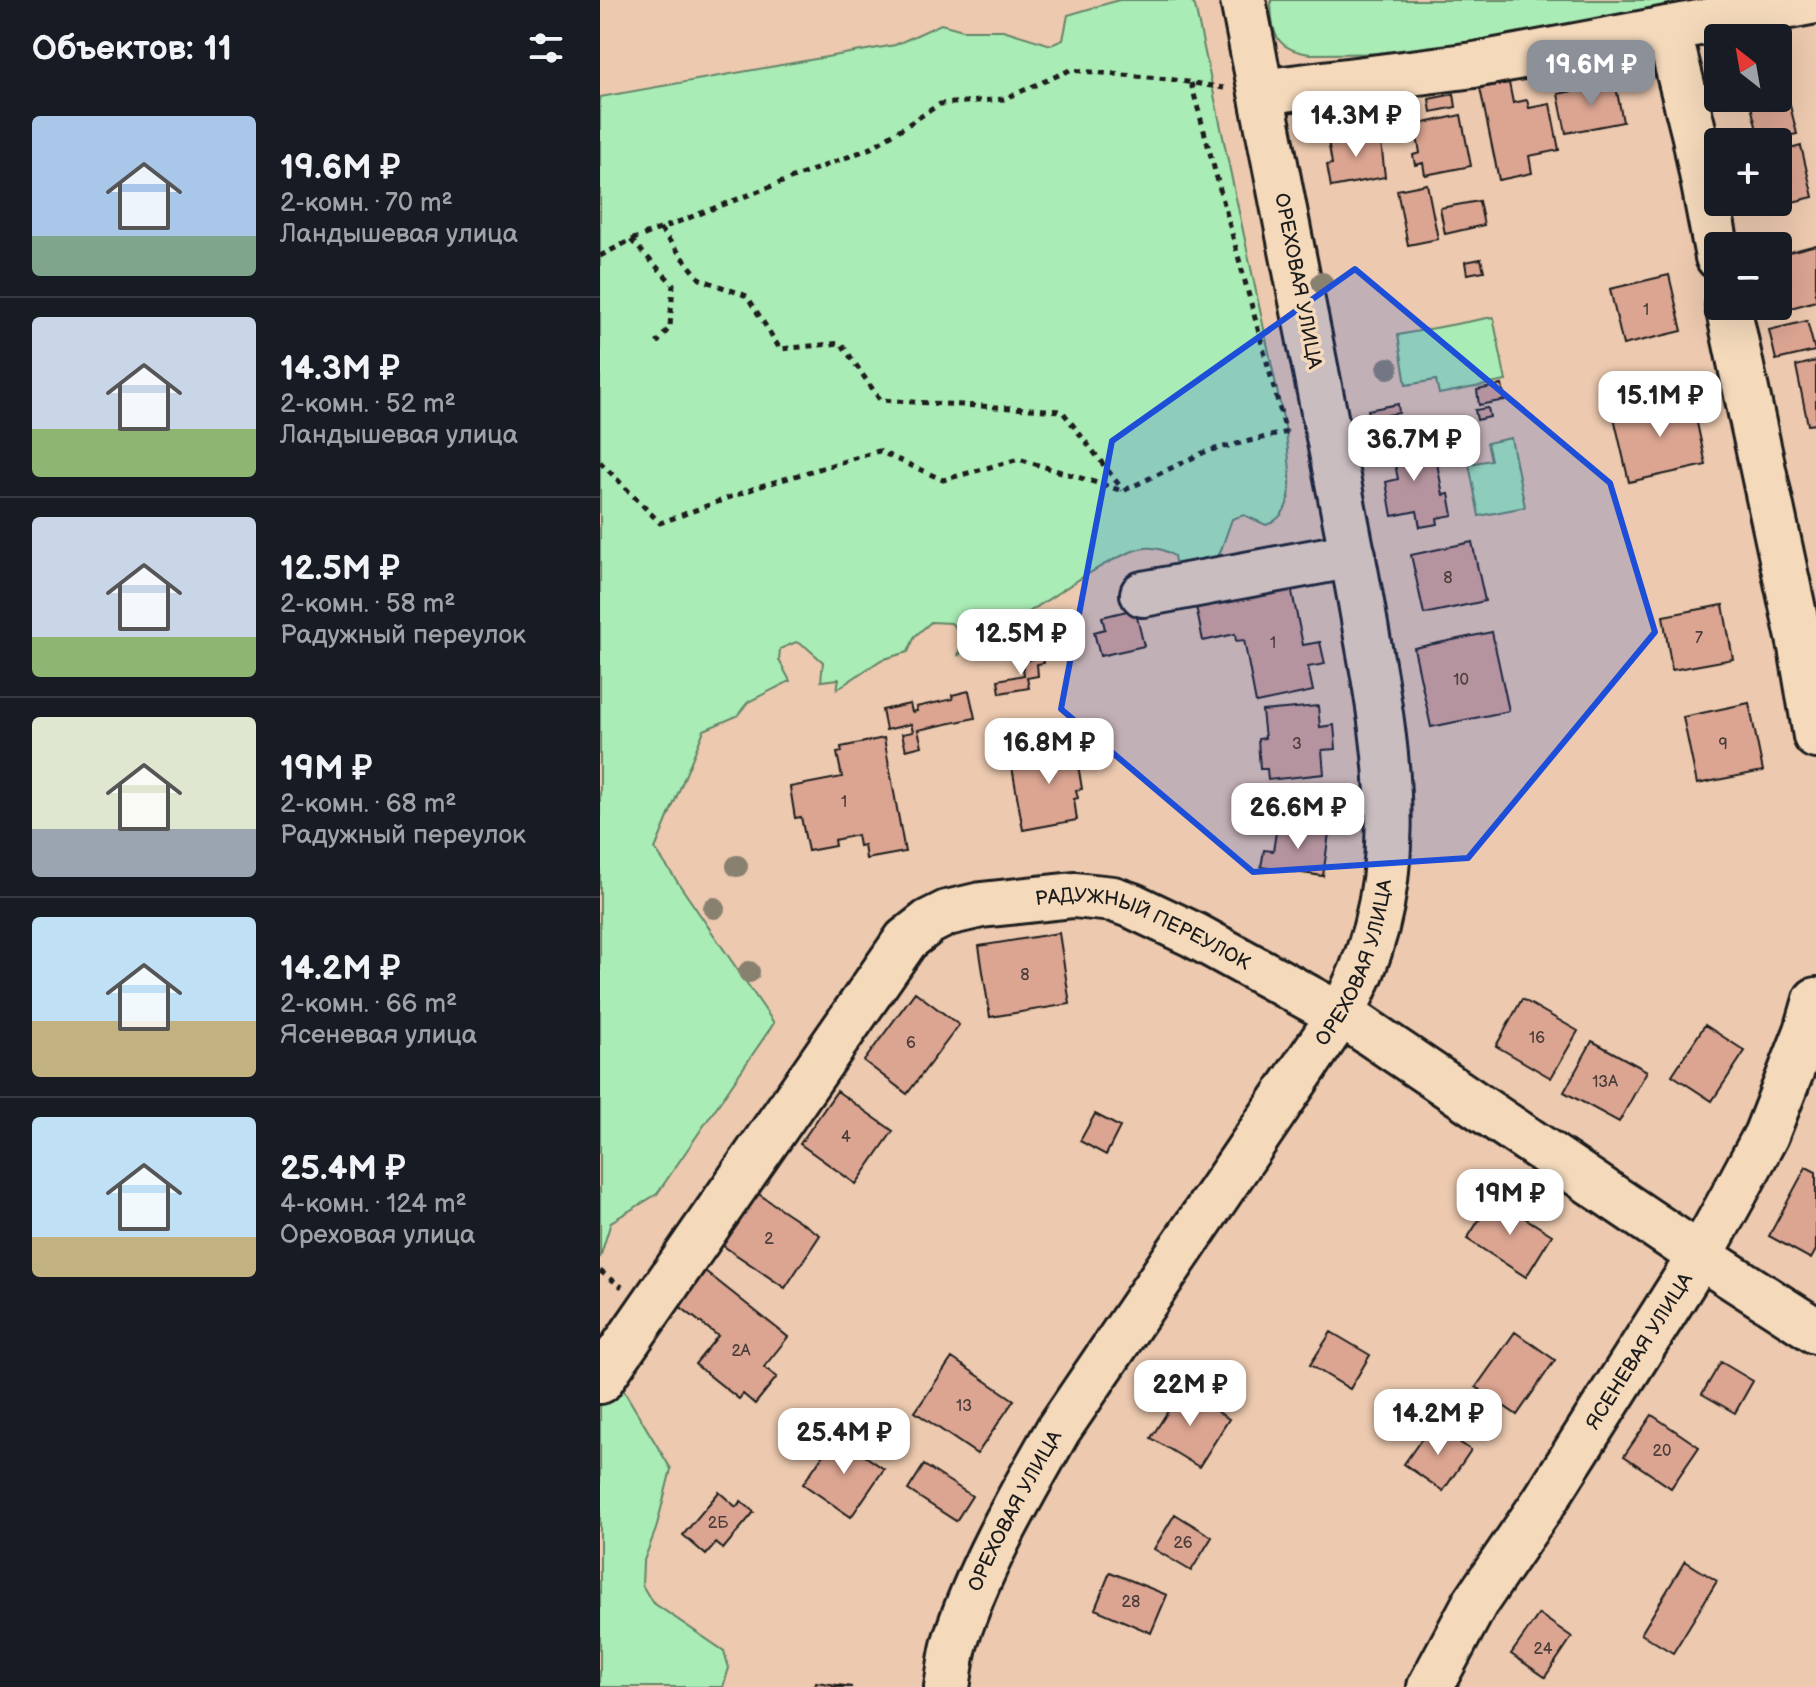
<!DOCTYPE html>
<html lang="ru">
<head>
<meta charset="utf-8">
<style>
  :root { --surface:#171b24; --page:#20242c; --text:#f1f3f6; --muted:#9ea1a6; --line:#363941; --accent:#8c9099 }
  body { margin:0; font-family:"Balsamiq Sans",sans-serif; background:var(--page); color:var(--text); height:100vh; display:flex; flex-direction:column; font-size:30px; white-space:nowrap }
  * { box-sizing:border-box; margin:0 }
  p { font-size:26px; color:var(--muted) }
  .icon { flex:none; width:44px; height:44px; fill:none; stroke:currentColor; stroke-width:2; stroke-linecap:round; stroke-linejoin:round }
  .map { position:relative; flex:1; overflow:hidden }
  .drawer { display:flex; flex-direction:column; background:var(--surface); width:600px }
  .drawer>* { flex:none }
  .needle { width:52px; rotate:329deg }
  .tools { position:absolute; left:1104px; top:24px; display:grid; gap:16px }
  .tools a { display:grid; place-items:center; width:88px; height:88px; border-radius:8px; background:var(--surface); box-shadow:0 8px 32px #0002; font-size:40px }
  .price { position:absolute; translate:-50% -68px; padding:0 18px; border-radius:16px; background:#fff; color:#222; font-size:26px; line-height:52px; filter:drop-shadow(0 2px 4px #0008) }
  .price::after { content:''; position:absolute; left:50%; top:48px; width:24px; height:18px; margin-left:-12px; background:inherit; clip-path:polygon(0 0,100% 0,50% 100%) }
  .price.active { background:var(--accent); color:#fff }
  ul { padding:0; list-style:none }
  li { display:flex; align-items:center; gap:24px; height:200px; padding:0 32px }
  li+li { border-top:2px solid var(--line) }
  li span { display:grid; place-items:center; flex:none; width:224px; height:160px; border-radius:8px; color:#555 }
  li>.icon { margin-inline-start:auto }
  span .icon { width:96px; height:96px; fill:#fffc; stroke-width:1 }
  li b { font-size:34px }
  h2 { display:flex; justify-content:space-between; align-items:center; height:96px; padding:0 32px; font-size:34px }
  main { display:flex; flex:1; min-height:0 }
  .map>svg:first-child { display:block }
  .green { fill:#aaecb5; stroke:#638468; stroke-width:2 }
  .building { fill:#dba592; stroke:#1c1c1c; stroke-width:2 }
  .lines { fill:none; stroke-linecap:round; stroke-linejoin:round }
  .minor-casing { stroke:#1c1c1c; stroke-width:50 }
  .path { stroke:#1c1c1c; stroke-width:5; stroke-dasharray:6 6; stroke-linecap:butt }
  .minor { stroke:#f4d9bb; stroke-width:44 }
  .tree { fill:#89816f }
  .marked { fill:#1d4ed8; fill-opacity:0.2; stroke:#1d4ed8; stroke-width:6; stroke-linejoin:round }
  .labels { text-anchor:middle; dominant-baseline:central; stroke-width:7; stroke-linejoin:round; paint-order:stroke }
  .number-label { font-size:16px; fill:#4c3e3a }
  .street-label { font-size:20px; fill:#1c1c1c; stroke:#f4d9bb }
</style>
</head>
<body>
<main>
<section class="drawer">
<h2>Объектов: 11<svg class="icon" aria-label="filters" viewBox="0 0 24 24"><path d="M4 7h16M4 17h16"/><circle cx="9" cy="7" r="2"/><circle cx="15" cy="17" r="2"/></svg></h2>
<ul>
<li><span style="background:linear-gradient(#a9c7e8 75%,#7fa58c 0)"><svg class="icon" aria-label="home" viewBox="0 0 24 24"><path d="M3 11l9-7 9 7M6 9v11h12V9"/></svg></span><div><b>19.6M ₽</b><p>2-комн. · 70 m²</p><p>Ландышевая улица</p></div></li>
<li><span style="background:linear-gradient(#c9d6e8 70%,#8fb573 0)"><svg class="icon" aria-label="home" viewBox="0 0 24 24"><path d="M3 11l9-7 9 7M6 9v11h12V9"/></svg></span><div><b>14.3M ₽</b><p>2-комн. · 52 m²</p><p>Ландышевая улица</p></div></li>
<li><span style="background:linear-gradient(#c9d6e8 75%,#8fb573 0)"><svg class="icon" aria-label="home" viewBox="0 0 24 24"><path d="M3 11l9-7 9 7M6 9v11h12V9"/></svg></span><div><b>12.5M ₽</b><p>2-комн. · 58 m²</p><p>Радужный переулок</p></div></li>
<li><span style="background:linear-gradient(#dfe7d0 70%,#9aa5b1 0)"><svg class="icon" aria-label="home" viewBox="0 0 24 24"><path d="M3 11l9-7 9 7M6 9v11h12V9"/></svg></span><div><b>19M ₽</b><p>2-комн. · 68 m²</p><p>Радужный переулок</p></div></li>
<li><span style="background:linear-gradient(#bfe0f5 65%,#c2b280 0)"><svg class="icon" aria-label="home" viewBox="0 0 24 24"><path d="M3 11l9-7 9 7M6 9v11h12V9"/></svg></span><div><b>14.2M ₽</b><p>2-комн. · 66 m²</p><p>Ясеневая улица</p></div></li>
<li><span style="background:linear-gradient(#bfe0f5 75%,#c2b280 0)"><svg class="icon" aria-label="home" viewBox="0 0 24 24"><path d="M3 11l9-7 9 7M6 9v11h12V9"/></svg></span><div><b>25.4M ₽</b><p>4-комн. · 124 m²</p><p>Ореховая улица</p></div></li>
</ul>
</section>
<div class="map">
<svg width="1216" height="1687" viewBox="0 0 1216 1687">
  <rect width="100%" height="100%" fill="#ecc9af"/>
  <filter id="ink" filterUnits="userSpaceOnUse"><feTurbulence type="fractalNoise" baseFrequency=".0125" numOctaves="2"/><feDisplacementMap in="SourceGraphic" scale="16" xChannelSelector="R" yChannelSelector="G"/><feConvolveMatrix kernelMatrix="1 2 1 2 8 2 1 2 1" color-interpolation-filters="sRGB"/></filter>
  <g filter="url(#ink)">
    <path class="green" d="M519 0H590L595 6 686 432C688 461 702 513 666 525L644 515 632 519 620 553 611 564 594 560 576 568 574 556C562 548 548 545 533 551 490 568 445 603 404 628 383 641 376 635 358 656L363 635 351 623 331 622 315 636 308 652 281 660 237 689 239 679 221 681 223 662 205 646 196 642 180 649 179 660 190 681 148 702 137 716 104 730 55 849 174 1023 57 1194 11 1222 0 1258V97L295 45 341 24 363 30H403L451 45 463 40 468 15Z
      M671 0H1127L846 53 710 54C674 49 672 33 671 0Z
      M893 317 906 381 839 394 836 380 806 385 798 335Z
      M911 438 925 507 879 516 869 464 891 460 887 443Z
      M0 1351 71 1469 56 1529 43 1563 42 1585 52 1602 124 1651 129 1668 123 1687H0Z"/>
    <path class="building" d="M1029 58 1031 74 1012 77 1010 62Z
      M1183 77 1197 134 1160 142 1149 98H1178V78Z
      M1015 82 1023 122 966 133 958 94Z
      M909 83 913 103 927 100 929 108 950 104 959 150 929 156 932 173 899 180 880 88Z
      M854 94 856 107 831 112 829 99Z
      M861 115 871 166 825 175 823 163 815 165 813 155 820 153 815 125Z
      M775 131 778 142H781L785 177 731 187 727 165 732 164 728 140Z
      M1201 146 1213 197 1176 206 1178 152Z
      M827 184 838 239 808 245 797 190Z
      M879 201 884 225 845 234 840 208Z
      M1216 245V301L1187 309 1178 271V255Z
      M881 259 884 271 867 274 865 262Z
      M1069 275 1082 331 1023 345 1010 289Z
      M1207 321 1215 351 1176 360 1169 330Z
      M1216 361V424L1208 425 1196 366Z
      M902 385 905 400 879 405 877 390Z
      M1091 395 1106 465 1029 482 1013 413Z
      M798 404 799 413 770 418 768 410Z
      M888 408 890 417 877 420 875 410Z
      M798 439 803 463 818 460 816 450 834 447 843 495 849 494 853 515 837 518 838 524 820 527 817 511 792 516 786 482 798 479 794 459 771 463 767 445Z
      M872 542 885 601 824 614 811 555Z
      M691 587 703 645 720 642 725 664 708 667 713 691 656 703 644 640 636 641 635 634 603 641 596 606Z
      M1123 605 1133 659 1072 670 1063 616Z
      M535 609 544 646 500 656 494 632 505 629 502 617Z
      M892 632 909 711 831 727 814 648Z
      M443 656 444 663 437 664 438 676 427 678 429 688 400 693 398 680 424 675 422 662Z
      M369 691 375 718 318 730 322 746 306 750 302 734 313 732 311 724 286 730 282 710 310 704 312 712 317 711 316 707 353 699 352 695Z
      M1149 703 1163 771 1097 784 1083 717Z
      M718 706 720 727 734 725 736 749 722 750 724 774 668 780 667 769H660L658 739 665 738 662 711Z
      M473 734 482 789 476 790 478 798 474 799 477 820 423 830 412 767 449 760 445 738Z
      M284 738 305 852 266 859 264 845 259 846 257 835 234 840 235 846 208 851 201 817 195 818 190 787 242 777 237 753 242 752 241 747Z
      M677 826 729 833 723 876 661 867 664 850 673 851Z
      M459 933 470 1004 390 1017 379 946Z
      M315 992 359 1025 307 1094 264 1061Z
      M922 999 978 1031 951 1078 896 1046Z
      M1105 1025 1145 1051 1112 1101 1072 1075Z
      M992 1041 1047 1071 1019 1122 964 1092Z
      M237 1091 293 1131 256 1184 200 1144Z
      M495 1114 520 1127 506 1155 480 1141Z
      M1206 1167 1216 1172V1250L1211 1259 1169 1236Z
      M154 1191 220 1235 185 1288 119 1243Z
      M893 1198 952 1235 926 1277 867 1239Z
      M105 1271 188 1337 164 1367 177 1377 155 1404 143 1394 139 1399 95 1364 118 1336 78 1305Z
      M731 1332 770 1355 750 1389 710 1365Z
      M915 1332 955 1360 917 1415 876 1387Z
      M352 1358 414 1400 377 1454 315 1412Z
      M1121 1362 1153 1381 1135 1413 1102 1394Z
      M582 1389 629 1419 599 1467 551 1438Z
      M1052 1415 1099 1447 1071 1488 1024 1456Z
      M832 1424 871 1450 843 1491 804 1464Z
      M236 1436 284 1469 251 1517 203 1484Z
      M324 1465 372 1496 356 1521 308 1490Z
      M119 1492 136 1507 141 1501 154 1512 123 1549 116 1543 106 1555 83 1535Z
      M575 1514 612 1537 591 1571 554 1549Z
      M1085 1561 1117 1581 1073 1653 1041 1634Z
      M510 1572 567 1595 551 1633 495 1609Z
      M939 1614 972 1637 945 1677 911 1654Z
      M216 1682 252 1687H215Z"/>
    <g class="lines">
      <g class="minor-casing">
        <g id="minor">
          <path d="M1068 29 1095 137 1118 257"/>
          <path d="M661 92 874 65 1216 1"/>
          <path d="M1128 306 1201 647 1216 736"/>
          <path d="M543 594 753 555"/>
          <path id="s1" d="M0 1381 306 940 329 922 347 913 381 905 474 895 513 899 533 906 594 935 758 1025 1100 1256 1216 1331"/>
          <path id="s2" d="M347 1687C350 1671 351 1654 356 1639 380 1565 420 1497 458 1430L740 1015C811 895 790 761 766 631 754 559 739 488 725 417 698 278 669 139 643 0"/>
          <path id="s3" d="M830 1687 875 1603 944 1502 1100 1256 1136 1191 1166 1135 1207 1031 1216 1000"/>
        </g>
      </g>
      <path class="path" d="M591 83 686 432
        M60 229 100 279 147 296 180 349 241 343 280 400 462 411 523 490
        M31 240 73 284 70 327 57 343
        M0 256 31 240 271 148 340 104 404 99 470 70 569 79 624 88
        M0 462 60 523 161 486 279 451 343 480 419 459 523 491 607 451 692 431
        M0 1271 22 1287"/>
      <use href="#minor" class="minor"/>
    </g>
    <g class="tree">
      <circle cx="722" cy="283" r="11"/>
      <circle cx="788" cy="368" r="11"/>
      <circle cx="137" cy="866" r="11"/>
      <circle cx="114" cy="908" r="11"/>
      <circle cx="149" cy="972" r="11"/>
    </g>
  </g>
  <path class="marked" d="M755 269 1010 483 1055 632 868 858 653 872 461 709 512 441Z"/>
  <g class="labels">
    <g class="number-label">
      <text x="1046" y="310">1</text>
      <text x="848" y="578">8</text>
      <text x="1099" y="638">7</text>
      <text x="673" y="643">1</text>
      <text x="861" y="680">10</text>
      <text x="697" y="744">3</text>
      <text x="1123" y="744">9</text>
      <text x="244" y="802">1</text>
      <text x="425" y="975">8</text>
      <text x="937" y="1038">16</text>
      <text x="311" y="1043">6</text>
      <text x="1005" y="1082">13А</text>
      <text x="246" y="1137">4</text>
      <text x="169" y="1239">2</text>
      <text x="141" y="1351">2А</text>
      <text x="364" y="1406">13</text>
      <text x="1062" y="1451">20</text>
      <text x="118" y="1523">2Б</text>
      <text x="583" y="1543">26</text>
      <text x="531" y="1602">28</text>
      <text x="943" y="1649">24</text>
    </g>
    <g class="street-label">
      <text transform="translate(698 281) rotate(79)">ОРЕХОВАЯ УЛИЦА</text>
      <text stroke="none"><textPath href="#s1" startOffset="790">РАДУЖНЫЙ ПЕРЕУЛОК</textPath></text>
      <text stroke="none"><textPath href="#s2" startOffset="838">ОРЕХОВАЯ УЛИЦА</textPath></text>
      <text stroke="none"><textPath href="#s3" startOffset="396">ЯСЕНЕВАЯ УЛИЦА</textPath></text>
      <text stroke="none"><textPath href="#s2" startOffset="190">ОРЕХОВАЯ УЛИЦА</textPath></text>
    </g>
  </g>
</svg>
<div class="tools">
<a><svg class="needle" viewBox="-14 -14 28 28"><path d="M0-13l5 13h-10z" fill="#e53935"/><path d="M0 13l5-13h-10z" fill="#9ea1a6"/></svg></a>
<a>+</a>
<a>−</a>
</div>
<b class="price active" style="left:991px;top:108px">19.6M ₽</b>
<b class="price" style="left:756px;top:159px">14.3M ₽</b>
<b class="price" style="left:1060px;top:439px">15.1M ₽</b>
<b class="price" style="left:814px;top:483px">36.7M ₽</b>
<b class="price" style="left:421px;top:677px">12.5M ₽</b>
<b class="price" style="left:449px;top:786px">16.8M ₽</b>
<b class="price" style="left:698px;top:851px">26.6M ₽</b>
<b class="price" style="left:910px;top:1237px">19M ₽</b>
<b class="price" style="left:590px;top:1428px">22M ₽</b>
<b class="price" style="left:838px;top:1457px">14.2M ₽</b>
<b class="price" style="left:244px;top:1476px">25.4M ₽</b>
</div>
</main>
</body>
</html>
